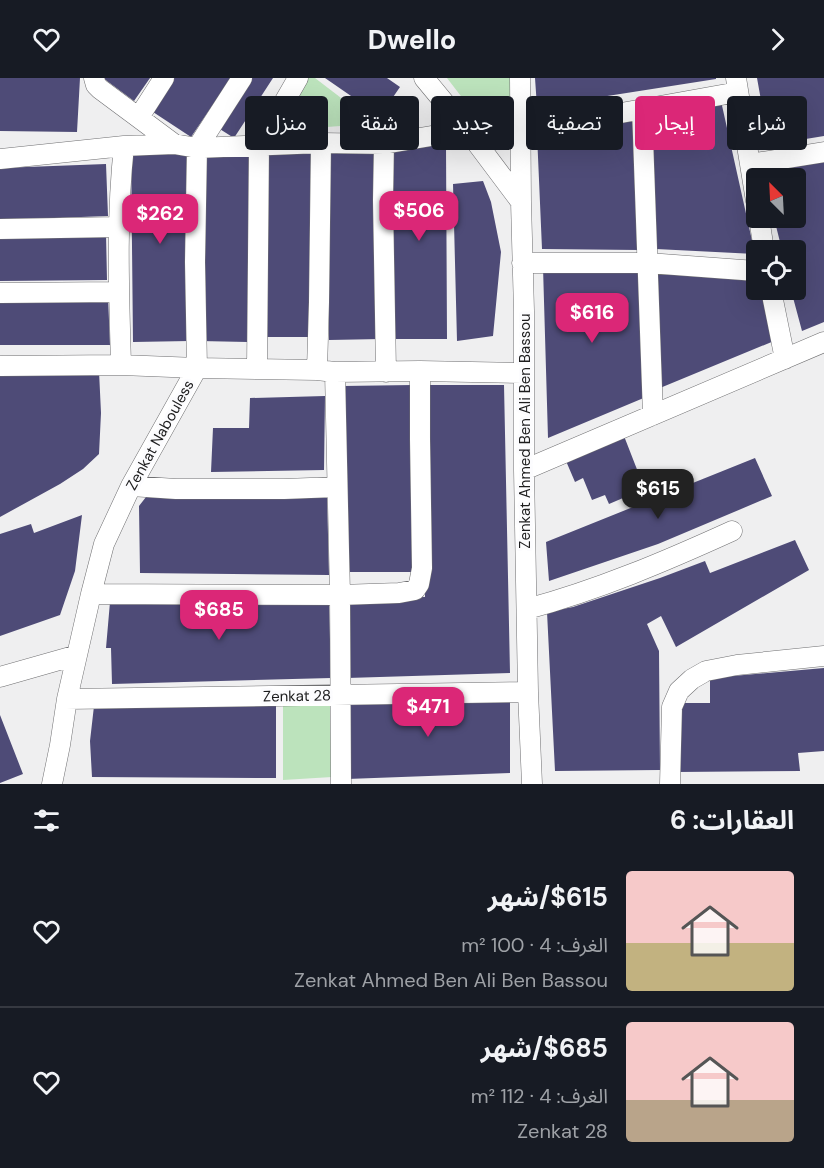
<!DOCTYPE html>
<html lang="ar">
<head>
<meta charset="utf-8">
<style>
  :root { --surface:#171b24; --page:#242831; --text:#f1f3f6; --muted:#9ea1a6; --line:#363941; --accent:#db2777 }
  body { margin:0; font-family:"DM Sans","Noto Sans Arabic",sans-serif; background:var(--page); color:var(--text); direction:rtl; height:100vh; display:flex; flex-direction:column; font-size:22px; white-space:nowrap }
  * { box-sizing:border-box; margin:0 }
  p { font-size:20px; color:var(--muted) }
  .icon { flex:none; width:33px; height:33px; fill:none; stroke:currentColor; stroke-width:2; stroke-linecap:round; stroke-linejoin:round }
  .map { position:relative; height:706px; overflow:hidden; direction:ltr }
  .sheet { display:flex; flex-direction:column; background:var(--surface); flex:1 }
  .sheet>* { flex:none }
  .banner { position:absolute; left:18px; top:18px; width:789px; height:54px; direction:rtl; display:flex; gap:12px }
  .needle { width:39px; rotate:336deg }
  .buttons { position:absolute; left:746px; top:90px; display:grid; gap:12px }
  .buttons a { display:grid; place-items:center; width:60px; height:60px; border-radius:6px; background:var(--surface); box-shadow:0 6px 24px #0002; font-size:30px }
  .price { position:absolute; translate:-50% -51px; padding:0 14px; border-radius:12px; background:var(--accent); color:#fff; font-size:20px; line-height:39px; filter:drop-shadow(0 2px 3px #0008) }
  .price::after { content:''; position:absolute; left:50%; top:36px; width:18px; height:14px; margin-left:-9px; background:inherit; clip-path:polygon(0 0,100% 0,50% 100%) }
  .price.current { background:#222; color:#fff }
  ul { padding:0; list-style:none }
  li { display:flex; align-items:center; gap:18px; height:150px; padding:0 30px }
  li+li { border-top:2px solid var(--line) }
  li span { display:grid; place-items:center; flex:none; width:168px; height:120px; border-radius:6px; color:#555 }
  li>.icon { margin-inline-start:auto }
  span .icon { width:72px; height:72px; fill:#fffc; stroke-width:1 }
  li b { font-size:26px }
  h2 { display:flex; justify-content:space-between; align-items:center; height:72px; padding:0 30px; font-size:26px }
  .pill { padding:0 21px; border-radius:6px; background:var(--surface); box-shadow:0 6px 24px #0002; font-size:21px; line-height:54px }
  .pill.current { background:var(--accent); color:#fff }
  header { display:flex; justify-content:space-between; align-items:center; height:78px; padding:0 30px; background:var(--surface); font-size:27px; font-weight:800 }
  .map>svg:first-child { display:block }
  .green { fill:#bce3bc }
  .building { fill:#4e4b77 }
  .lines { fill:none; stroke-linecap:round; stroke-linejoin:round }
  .street-casing { stroke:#6f6f71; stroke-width:21 }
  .street { stroke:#fff; stroke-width:20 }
  .labels { text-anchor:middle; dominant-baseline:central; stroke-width:6; stroke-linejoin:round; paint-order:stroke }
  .street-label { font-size:15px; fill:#1c1c1d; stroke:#fcfcfe }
</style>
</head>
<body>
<header><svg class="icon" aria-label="forward" viewBox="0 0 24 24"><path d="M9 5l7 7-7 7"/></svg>Dwello<svg class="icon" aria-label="heart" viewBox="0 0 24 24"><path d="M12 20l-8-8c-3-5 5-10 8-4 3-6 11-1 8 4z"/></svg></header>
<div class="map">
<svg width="824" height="706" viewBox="0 0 824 706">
  <rect width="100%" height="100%" fill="#efeff0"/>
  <path class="green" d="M306 0H315L362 36 368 46 313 50 282 44Z
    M447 0H510V45L492 51 484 48Z
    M330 624 332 699 283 702V626Z"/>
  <path class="building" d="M0 0H80L77 54 0 53Z
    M103 0H150L134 23Z
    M171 0H231L191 59 150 32Z
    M246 0H273L234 60 215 48Z
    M325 0H387L400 9 380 38Z
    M535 0H716V1L537 29Z
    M757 0H824V58L769 67Z
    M721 23 755 176 656 171 649 35Z
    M633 38 639 172 542 171 537 56Z
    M392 67H446L447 261H392Z
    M265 69H316L314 259H263Z
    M187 70 189 263 133 264 131 71Z
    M204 71 252 72 248 264 200 263Z
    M378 71 381 261 329 262 326 72Z
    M824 83V244L802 253 791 212H795V172H782L774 140H795V100H759L758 95Z
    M106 86 108 138 0 142V90Z
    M483 103 491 124 501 174 493 258 457 263 453 106Z
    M106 156 107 202 0 203V159Z
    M543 189 639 192 646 319 548 360Z
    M653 190 756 200V212H765L774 263 660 310Z
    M0 217 108 218 110 267H0Z
    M0 293H99L101 335 99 376 83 391 60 406 0 439Z
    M413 307 412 494H345L343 308Z
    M427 307H504L510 595 347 600 345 521 425 519Z
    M325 318 324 392 211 394 213 350H249L250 320Z
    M624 358 638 394 631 398 637 414 609 426 605 417 592 422 583 400 575 404 566 383Z
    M755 380 772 418 658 466 549 503 546 464Z
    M327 416 329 497 140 495 139 428 146 419Z
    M82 437 75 493 60 537 0 558V456L31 446 34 455Z
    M795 462 809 492 676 569 661 538 647 546 659 573 660 692 555 693 547 534 573 529 660 500 705 483 710 495Z
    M329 523 331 600 112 606 111 570H106L110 524Z
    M824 590V673L798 675 800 693 676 694V625H710V600Z
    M510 621V695L347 701 346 623Z
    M276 624V700L92 699 90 663 94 628Z
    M0 637 23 696 0 705Z"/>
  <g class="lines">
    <g class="street-casing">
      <path id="street" d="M94 0 96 7 100 11 174 66
        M424 0 467 52 521 124
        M520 0 521 124 524 233V392L528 614 532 706
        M736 0 756 123
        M642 31 653 337
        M139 39 164 0
        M521 53 738 14
        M384 66 383 122 386 294
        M0 81 124 68 174 66 197 70 321 65 384 66 467 52
        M750 86 824 74
        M759 140 764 172
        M0 151 119 149
        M522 185H648L756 193
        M771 212 785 281
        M0 215 119 214
        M121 287C119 214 116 141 124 68
        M0 288 121 287 197 290 195 184 197 70 242 0
        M257 291 259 68 298 0
        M317 292 319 224 321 65
        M335 294 340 517 341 706
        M524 392 824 264
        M131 408 176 411H284L337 409
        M91 516 340 517 399 515 415 512 419 506 422 490 420 361V293
        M527 531C598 512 666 483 732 453
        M0 599 77 577
        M67 621 528 614
        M52 706 60 667 67 621 91 516 104 466 131 408 197 290 317 292 335 294 420 293 524 295
        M670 706 672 629 679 613 692 601 706 593 737 587 824 578"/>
    </g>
    <use href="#street" class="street"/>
  </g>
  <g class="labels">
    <g class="street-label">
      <text transform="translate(525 353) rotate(-90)">Zenkat Ahmed Ben Ali Ben Bassou</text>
      <text transform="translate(160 357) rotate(-61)">Zenkat Nabouless</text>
      <text transform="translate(297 618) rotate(-1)">Zenkat 28</text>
    </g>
  </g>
</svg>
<div class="buttons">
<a><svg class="needle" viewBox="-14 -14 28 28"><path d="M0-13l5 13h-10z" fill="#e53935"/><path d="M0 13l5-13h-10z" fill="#9ea1a6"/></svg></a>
<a><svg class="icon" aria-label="locate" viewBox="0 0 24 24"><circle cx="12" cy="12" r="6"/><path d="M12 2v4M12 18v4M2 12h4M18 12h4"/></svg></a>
</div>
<b class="price" style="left:419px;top:164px">$506</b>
<b class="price" style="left:160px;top:167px">$262</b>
<b class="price" style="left:592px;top:266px">$616</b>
<b class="price current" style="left:658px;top:442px">$615</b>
<b class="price" style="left:219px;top:563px">$685</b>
<b class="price" style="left:428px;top:660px">$471</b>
<div class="banner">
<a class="pill">شراء</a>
<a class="pill current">إيجار</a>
<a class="pill">تصفية</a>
<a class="pill">جديد</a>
<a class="pill">شقة</a>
<a class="pill">منزل</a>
</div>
</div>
<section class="sheet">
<h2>العقارات: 6<svg class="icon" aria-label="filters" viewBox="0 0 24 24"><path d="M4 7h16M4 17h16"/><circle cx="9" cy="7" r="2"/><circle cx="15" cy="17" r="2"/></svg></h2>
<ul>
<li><span style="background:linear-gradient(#f6c9c9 60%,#c2b280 0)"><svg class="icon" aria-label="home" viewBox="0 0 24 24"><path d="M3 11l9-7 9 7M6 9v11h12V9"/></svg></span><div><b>$615/شهر</b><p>الغرف: 4 · 100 m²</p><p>Zenkat Ahmed Ben Ali Ben Bassou</p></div><svg class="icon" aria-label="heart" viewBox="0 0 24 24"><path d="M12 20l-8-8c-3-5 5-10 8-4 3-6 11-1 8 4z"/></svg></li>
<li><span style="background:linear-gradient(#f6c9c9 65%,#b9a48a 0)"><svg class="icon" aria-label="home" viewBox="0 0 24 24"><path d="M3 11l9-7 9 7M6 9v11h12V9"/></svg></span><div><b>$685/شهر</b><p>الغرف: 4 · 112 m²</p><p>Zenkat 28</p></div><svg class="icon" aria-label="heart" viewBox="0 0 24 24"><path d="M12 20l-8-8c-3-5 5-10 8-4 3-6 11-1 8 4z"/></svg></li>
</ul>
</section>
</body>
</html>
